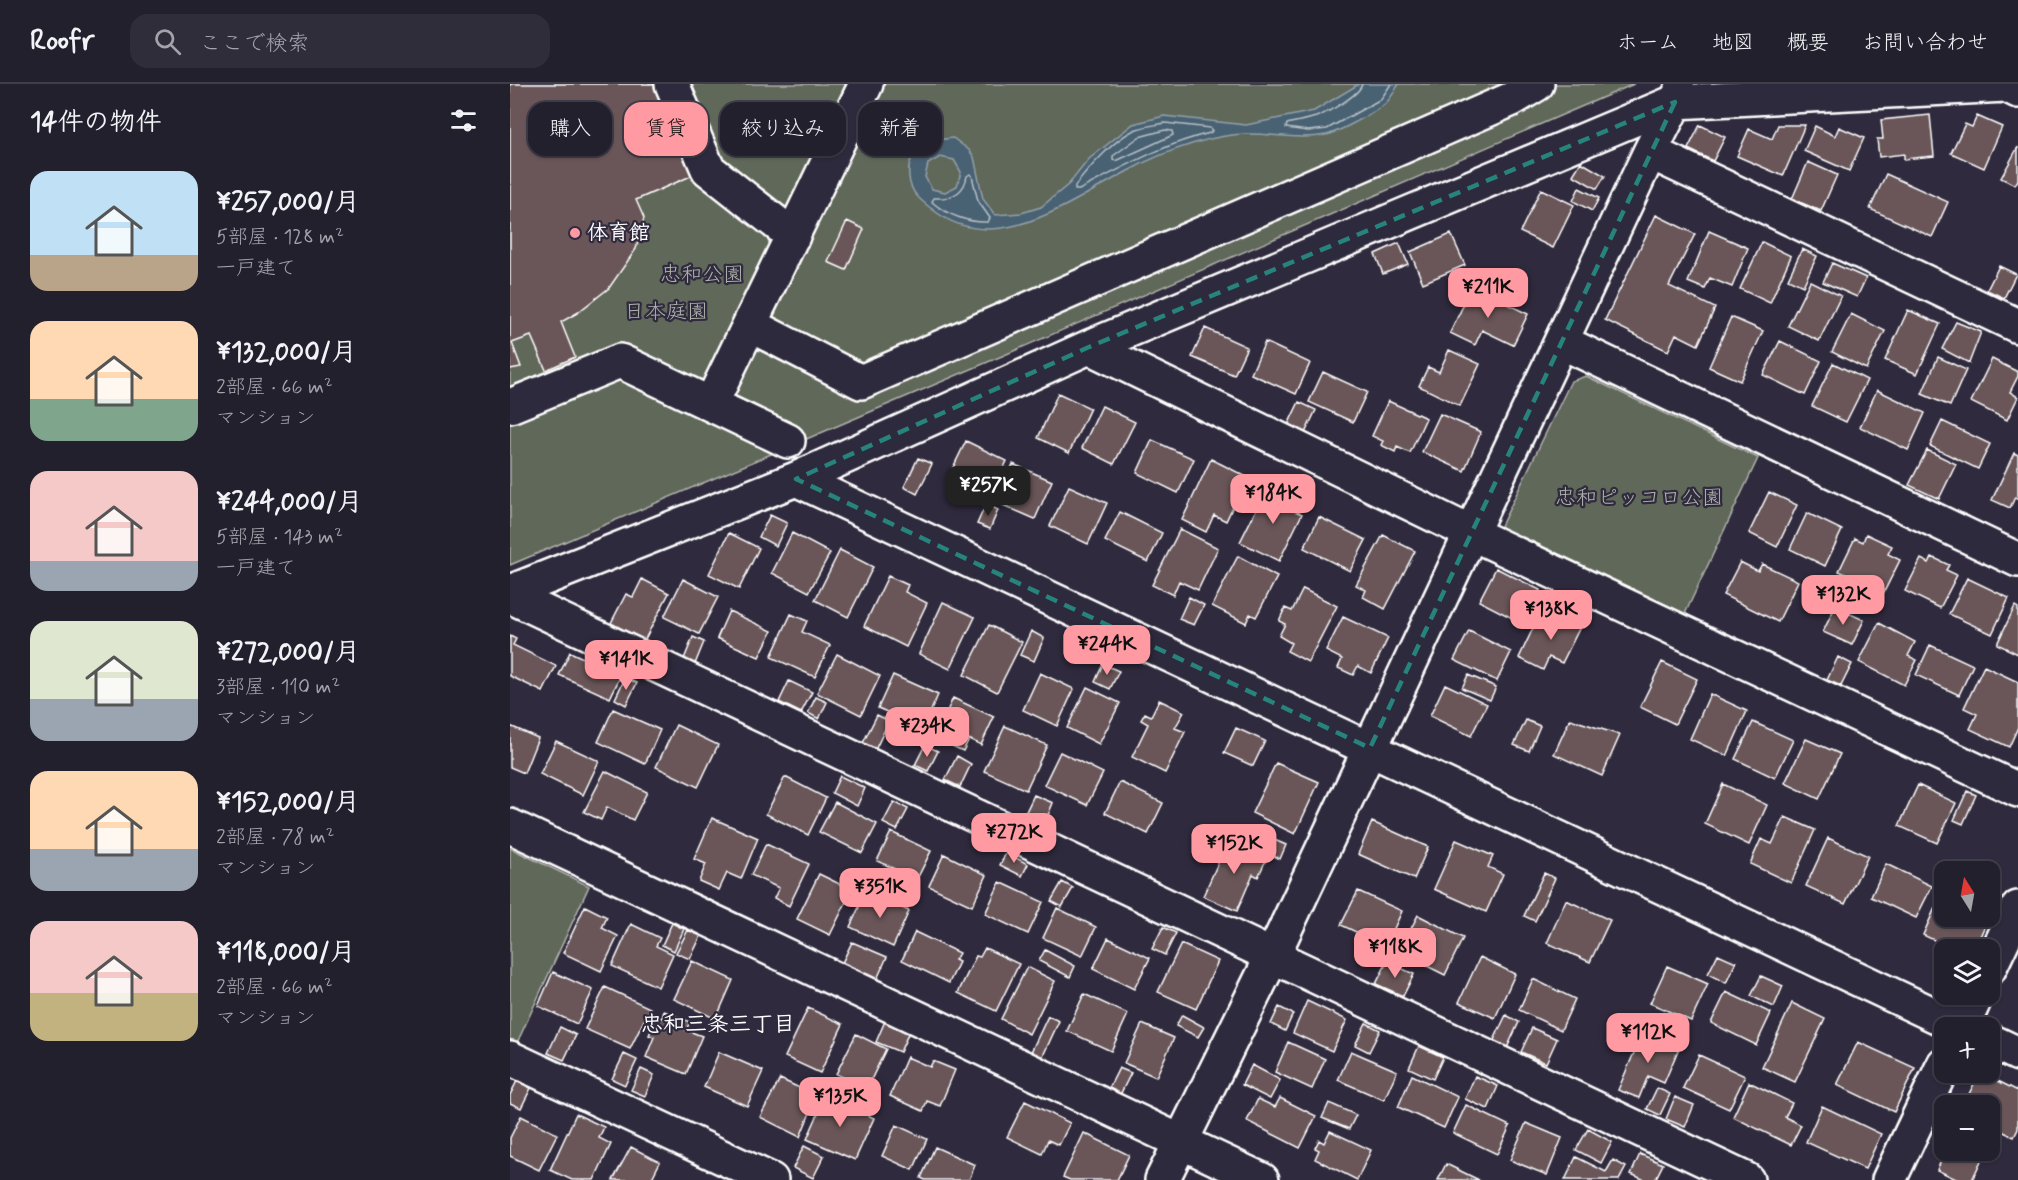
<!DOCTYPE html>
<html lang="ja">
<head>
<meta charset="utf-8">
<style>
  :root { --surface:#23202e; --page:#2f2d3a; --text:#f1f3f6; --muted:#a3a3aa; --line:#403e4a; --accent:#ff9aa2 }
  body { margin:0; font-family:Mynerve,"Klee One",sans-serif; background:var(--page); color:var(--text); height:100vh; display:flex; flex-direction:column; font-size:22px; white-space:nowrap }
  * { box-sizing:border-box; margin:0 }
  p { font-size:20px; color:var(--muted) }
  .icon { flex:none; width:33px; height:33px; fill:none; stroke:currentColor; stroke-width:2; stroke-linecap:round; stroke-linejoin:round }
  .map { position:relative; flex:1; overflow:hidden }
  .details { display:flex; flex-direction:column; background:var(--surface); width:510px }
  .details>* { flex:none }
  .banner { position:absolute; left:18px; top:18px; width:570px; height:54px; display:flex; gap:12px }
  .needle { width:39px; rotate:349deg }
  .controls { position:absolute; left:1424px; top:777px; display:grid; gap:12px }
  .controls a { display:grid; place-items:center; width:66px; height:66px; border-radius:12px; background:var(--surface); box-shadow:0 2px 4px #0004,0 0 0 2px var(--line); font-size:30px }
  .price { position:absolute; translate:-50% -51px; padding:0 14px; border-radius:12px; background:var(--accent); color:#111; font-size:20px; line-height:39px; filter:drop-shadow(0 2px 3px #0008) }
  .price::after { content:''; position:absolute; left:50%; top:36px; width:18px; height:14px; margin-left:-9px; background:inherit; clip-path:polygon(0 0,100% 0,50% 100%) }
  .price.on { background:#222; color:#fff }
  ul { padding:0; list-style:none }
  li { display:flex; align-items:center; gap:18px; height:150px; padding:0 30px }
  li span { display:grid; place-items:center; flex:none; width:168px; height:120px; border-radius:18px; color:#555 }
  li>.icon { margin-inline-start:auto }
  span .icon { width:72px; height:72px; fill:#fffc; stroke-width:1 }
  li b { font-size:26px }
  h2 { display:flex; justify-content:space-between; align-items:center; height:72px; padding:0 30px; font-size:26px }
  .pill { padding:0 21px; border-radius:18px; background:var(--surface); box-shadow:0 2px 4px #0004,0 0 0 2px var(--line); font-size:21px; line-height:54px }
  .pill.on { background:var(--accent); color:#111 }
  header { display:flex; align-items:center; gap:36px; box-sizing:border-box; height:84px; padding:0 30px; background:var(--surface); border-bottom:2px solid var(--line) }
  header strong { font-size:28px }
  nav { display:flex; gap:33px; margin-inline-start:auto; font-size:21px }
  .search { width:420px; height:54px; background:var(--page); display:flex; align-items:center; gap:15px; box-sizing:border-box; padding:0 21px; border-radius:18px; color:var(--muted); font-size:22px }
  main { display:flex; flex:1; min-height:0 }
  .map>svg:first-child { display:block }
  .green { fill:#61675a; stroke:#b0b3ac; stroke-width:1.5 }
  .water { fill:#4a6273; stroke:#92a1ab; stroke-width:1.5; fill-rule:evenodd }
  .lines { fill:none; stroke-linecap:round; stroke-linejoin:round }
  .shore { stroke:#b7c0c7; stroke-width:1.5 }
  .building { fill:#6a5758; stroke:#fff; stroke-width:1.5 }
  .minor-casing { stroke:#fff; stroke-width:38 }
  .minor { stroke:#2f2a3d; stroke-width:33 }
  .marked { fill:none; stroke:#27847c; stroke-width:4.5; stroke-dasharray:12 8; stroke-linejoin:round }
  .poi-dot { fill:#ff9aa2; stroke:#2f2a3d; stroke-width:2 }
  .labels { text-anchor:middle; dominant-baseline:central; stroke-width:4.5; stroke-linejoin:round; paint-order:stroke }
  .poi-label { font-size:21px; font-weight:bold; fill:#fff; stroke:#2f2a3d; text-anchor:start }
  .park-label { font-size:21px; fill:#b0b3ac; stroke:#2f2a3d }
  .neighbourhood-label { font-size:22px; font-weight:bold; fill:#fff; stroke:#2f2a3d }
</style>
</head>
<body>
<header>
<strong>Roofr</strong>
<div class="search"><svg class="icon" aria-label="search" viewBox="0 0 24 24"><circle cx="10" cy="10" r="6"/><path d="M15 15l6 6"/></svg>ここで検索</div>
<nav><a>ホーム</a><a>地図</a><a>概要</a><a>お問い合わせ</a></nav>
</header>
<main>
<section class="details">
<h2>14件の物件<svg class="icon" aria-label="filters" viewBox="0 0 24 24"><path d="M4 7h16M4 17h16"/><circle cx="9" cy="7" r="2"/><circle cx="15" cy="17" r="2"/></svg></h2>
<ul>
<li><span style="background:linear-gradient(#bfe0f5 70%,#b9a48a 0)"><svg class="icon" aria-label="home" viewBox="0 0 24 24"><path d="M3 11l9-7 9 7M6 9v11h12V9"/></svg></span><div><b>¥257,000/月</b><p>5部屋 · 128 m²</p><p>一戸建て</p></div></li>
<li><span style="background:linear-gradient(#ffd9b3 65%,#7fa58c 0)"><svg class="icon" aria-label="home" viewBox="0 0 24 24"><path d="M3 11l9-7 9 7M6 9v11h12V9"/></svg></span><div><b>¥132,000/月</b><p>2部屋 · 66 m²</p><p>マンション</p></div></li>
<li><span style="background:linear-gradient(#f6c9c9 75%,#9aa5b1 0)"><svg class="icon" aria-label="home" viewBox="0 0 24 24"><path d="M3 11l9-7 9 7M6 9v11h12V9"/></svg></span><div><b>¥244,000/月</b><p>5部屋 · 143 m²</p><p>一戸建て</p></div></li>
<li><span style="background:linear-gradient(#dfe7d0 65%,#9aa5b1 0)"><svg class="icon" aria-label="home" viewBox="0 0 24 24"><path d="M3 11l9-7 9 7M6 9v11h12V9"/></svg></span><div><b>¥272,000/月</b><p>3部屋 · 110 m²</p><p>マンション</p></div></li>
<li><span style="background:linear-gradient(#ffd9b3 65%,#9aa5b1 0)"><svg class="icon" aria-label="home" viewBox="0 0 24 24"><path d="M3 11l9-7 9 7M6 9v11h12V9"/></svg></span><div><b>¥152,000/月</b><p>2部屋 · 78 m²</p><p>マンション</p></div></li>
<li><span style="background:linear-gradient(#f6c9c9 60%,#c2b280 0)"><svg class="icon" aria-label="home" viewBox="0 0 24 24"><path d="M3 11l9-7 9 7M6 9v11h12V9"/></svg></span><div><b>¥118,000/月</b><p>2部屋 · 66 m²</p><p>マンション</p></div></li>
</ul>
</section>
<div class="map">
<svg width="1508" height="1096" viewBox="0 0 1508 1096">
  <rect width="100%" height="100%" fill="#2f2a3d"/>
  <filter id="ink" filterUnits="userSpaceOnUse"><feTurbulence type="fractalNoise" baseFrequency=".0167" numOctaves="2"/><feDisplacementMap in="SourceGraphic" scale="12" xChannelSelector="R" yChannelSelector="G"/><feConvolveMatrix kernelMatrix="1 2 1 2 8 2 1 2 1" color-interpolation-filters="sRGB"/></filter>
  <g filter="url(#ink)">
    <path class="green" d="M0 0H1124L492 272 0 481Z
      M1076 292 1248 374 1174 532 990 444 1061 297Z
      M0 764 79 802 7 959 0 956Z"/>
    <path class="water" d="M849 0H889C885 6 881 14 876 19 868 27 827 49 816 51 791 56 764 50 739 50 721 50 702 54 685 59 662 66 639 75 618 87 561 117 484 176 422 125 411 117 400 108 399 93 396 64 418 56 443 54L459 66 464 73 473 115 485 131 511 129 531 123 559 100 579 75 623 40 654 32 736 41 804 27ZM430 73 444 76 451 88 447 102 435 108 422 105 415 93 418 80Z"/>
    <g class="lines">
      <path class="shore" d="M852 0C850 11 817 29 806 33 797 36 787 37 777 40L776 44 798 47 817 45 871 15 881 0
        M655 39 700 44 702 47 700 49C653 60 612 84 569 106H565V102C579 84 606 53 627 45 636 42 646 41 655 39Z
        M655 46 662 47 663 51 606 77 603 76V72L629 53Z
        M460 90 462 92 468 117 480 134 478 138C459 139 437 131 422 118L424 114C441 115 454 110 457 92Z"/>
    </g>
    <path class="building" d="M0 0H154L190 88 126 116 134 134 126 165 99 204 67 229 51 238 65 273 36 286 21 252 2 259 11 283 0 285Z
      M1420 31 1424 72 1394 75V70L1369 73 1367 55H1373L1371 36Z
      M1467 32 1492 43 1474 84 1441 69 1455 40 1462 43Z
      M1190 41 1215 53 1203 77 1178 65Z
      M1268 41H1295L1273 92 1227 72 1239 45 1262 55Z
      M1305 42 1325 52 1329 43 1354 54 1339 87 1294 67Z
      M1508 63V96L1505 101 1491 94Z
      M1071 78 1095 92 1087 105 1063 91Z
      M1298 78 1327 91 1311 127 1282 115Z
      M1376 90 1438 118 1422 153 1360 125Z
      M1069 104 1089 114 1082 127 1063 117Z
      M1031 105 1064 121 1043 164 1010 148Z
      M1146 131 1185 150 1159 202 1205 224 1188 261 1166 250 1158 267 1095 236Z
      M337 137 354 145 336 186 318 178Z
      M1199 147 1238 164 1222 203 1200 194 1195 205 1178 198Z
      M941 150 955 181 913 199 900 168Z
      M1252 158 1281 172 1260 219 1230 205Z
      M889 159 898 180 873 190 865 170Z
      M1292 165 1307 172 1293 202 1278 195Z
      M1322 179 1356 194 1347 213 1313 198Z
      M1489 182 1506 190 1494 214 1477 206Z
      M1300 197 1331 212 1309 257 1278 242Z
      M962 203 1018 230 1003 261 972 246 965 261 940 249Z
      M1398 226 1430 240 1407 290 1375 276Z
      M1341 230 1375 247 1356 285 1322 268Z
      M1221 233 1253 247 1230 297 1199 283Z
      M1446 238 1471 248 1459 279 1432 265Z
      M695 244 737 263 724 291 682 273Z
      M1270 257 1311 277 1295 311 1253 291Z
      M755 258 800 279 786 310 741 290Z
      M939 266 970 280 950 322 909 302 918 283 929 288Z
      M1428 273 1456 286 1440 322 1412 310Z
      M1482 275 1508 288V292L1500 308 1508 313 1497 336 1461 318Z
      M1323 279 1357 296 1336 338 1302 322Z
      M813 288 857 308 843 338 799 318Z
      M1367 306 1415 329 1398 366 1350 343Z
      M548 309 580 324 559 369 528 354Z
      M878 317 916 334 900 369 887 363 885 368 871 361 873 357 862 352Z
      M789 318 806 326 795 349 778 341Z
      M592 322 625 338 604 380 572 364Z
      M930 330 971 348 954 387 912 368Z
      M1432 337 1480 360 1468 385 1420 362Z
      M642 356 684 375 668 409 627 389Z
      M456 357 497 377 479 414 438 394Z
      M1417 366 1446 380 1429 415 1399 401Z
      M1504 369 1508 371V415L1505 413 1500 424 1482 416Z
      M408 374 422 380 407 410 394 403Z
      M701 375 737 393 716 437 704 431 696 448 672 436Z
      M503 380 542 397 525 435 486 418Z
      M559 402 597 419 578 460 540 442Z
      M767 404 788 414 782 426 792 430 769 477 730 458 753 412 762 416Z
      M1259 408 1287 421 1267 463 1239 449Z
      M476 420 488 426 480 445 467 440Z
      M610 428 652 449 638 478 595 457Z
      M1297 429 1332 446 1315 482 1280 465Z
      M260 431 277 439 266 462 249 453Z
      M809 433 856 456 840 487 794 464Z
      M670 445 708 464 688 506 669 497 663 511 642 501Z
      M219 449 249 464 229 505 199 490Z
      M282 449 320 469 299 508 262 489Z
      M1356 450 1382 462 1378 470 1390 476 1374 508 1329 487 1345 454 1353 458Z
      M873 451 905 467 875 525 853 513 856 506 846 501Z
      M330 466 363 483 338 533 305 516Z
      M728 472 767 493 746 533 740 530 736 539 702 522Z
      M1422 473 1439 481 1436 486 1447 491 1430 524 1395 507 1411 475 1419 479Z
      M1230 478 1248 487 1252 480 1288 497 1268 538 1213 511Z
      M986 484 1030 506 1012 539 969 517Z
      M378 492 398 501 395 508 417 519 396 563 354 542Z
      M1457 494 1499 514 1482 550 1439 530Z
      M132 495 159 509 134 557 101 539 116 510 123 513Z
      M173 495 208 513 189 550 154 533Z
      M793 505 827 522 798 578 777 567 781 559 769 552 775 540 769 537 775 524 782 527Z
      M1035 510 1048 517 1038 537 1024 530Z
      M679 513 694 521 684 541 669 535Z
      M433 518 465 533 440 585 409 570Z
      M1505 522 1508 524V570L1487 560Z
      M1325 523 1354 536 1342 561 1313 548Z
      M1052 526 1073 537 1052 579 1039 573 1033 586 1009 574 1026 538 1042 546Z
      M219 527 262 547 249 573 207 554Z
      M281 530 297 537 292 548 320 561 305 593 261 573Z
      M833 533 878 554 861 589 848 582 843 591 828 584 832 575 816 567Z
      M1369 539 1405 558 1398 572 1407 576 1394 601 1349 578Z
      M479 541 512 558 487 608 454 591Z
      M521 547 534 554 524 577 510 571Z
      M959 547 1001 568 987 597 944 576Z
      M0 552 6 555 3 561 46 582 33 608 0 592Z
      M183 553 194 558 185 580 174 575Z
      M1420 561 1463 581 1449 611 1406 591Z
      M60 568 111 591 100 614 49 591Z
      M327 570 370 592 351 631 307 609Z
      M1328 573 1342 580 1331 602 1317 596Z
      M1152 578 1187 595 1165 640 1130 623Z
      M593 580 609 587 600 605 585 598Z
      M1474 582 1508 598V643L1499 663 1460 645 1467 630 1454 624Z
      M530 589 564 605 547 642 513 626Z
      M383 591 428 611 413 644 368 624Z
      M958 591 986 603 980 616 952 604Z
      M115 594 127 599 116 621 105 615Z
      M279 597 302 608 291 629 269 618Z
      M935 600 977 620 961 652 920 632Z
      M577 603 610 619 589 660 557 644Z
      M1200 610 1237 627 1217 672 1180 655Z
      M306 613 317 618 309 635 298 629Z
      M443 614 484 633 471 661 459 655 453 667 425 654Z
      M649 616 674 628 665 644 675 648 655 689 622 673 638 640 631 636 635 629 641 632Z
      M103 625 150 646 135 680 88 658Z
      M367 631 379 637 365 666 353 659Z
      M1060 635 1110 651 1092 692 1044 670Z
      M1016 636 1030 642 1019 667 1004 661Z
      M1243 638 1283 656 1265 694 1225 675Z
      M166 641 208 661 188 703 146 683Z
      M0 642 28 654 14 689 0 683Z
      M495 642 537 661 516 706 474 687Z
      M726 644 755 657 743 682 714 669Z
      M1296 655 1330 670 1309 715 1275 699Z
      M46 657 89 677 73 711 30 690Z
      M415 661 428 667 418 687 405 681Z
      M550 668 593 689 577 721 534 701Z
      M447 672 461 680 450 703 435 696Z
      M766 679 809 698 785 750 742 729Z
      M95 687 137 708 123 736 97 723 91 736 74 728Z
      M330 692 355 704 347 722 322 709Z
      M275 693 316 714 298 751 256 730Z
      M610 698 653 719 638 750 595 729Z
      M1213 700 1257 721 1239 761 1195 740Z
      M1408 701 1446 719 1427 759 1389 742Z
      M1457 707 1466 711 1453 740 1444 736Z
      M524 711 543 719 533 743 513 734Z
      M325 718 367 740 352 769 309 748Z
      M384 718 398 725 387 746 373 739Z
      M1275 733 1305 746 1281 799 1240 780 1251 755 1262 760Z
      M202 734 248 754 231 795 217 789 209 806 189 797 196 780 184 775Z
      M862 738 918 763 904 795 848 770Z
      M741 746 776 761 770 775 735 759Z
      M381 748 421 767 407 795 367 777Z
      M1318 754 1358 772 1335 820 1296 802Z
      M946 756 983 772 978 783 993 790 976 828 924 805Z
      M718 757 757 774 748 793 743 790 727 827 693 812Z
      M256 760 299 780 279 822 264 814 269 804 241 791Z
      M496 769 518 780 512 792 490 781Z
      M434 770 477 791 462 822 419 802Z
      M1376 780 1422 802 1406 834 1361 813Z
      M1034 789 1045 794 1025 837 1014 832Z
      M309 790 342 806 320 851 287 835Z
      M490 798 533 818 518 850 475 830Z
      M552 798 563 804 552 823 541 817Z
      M848 807 892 827 876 862 831 841Z
      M356 808 399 827 383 863 340 843Z
      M1432 808 1434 809V832H1479V818L1484 821 1464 866H1445L1413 851Z
      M1056 816 1100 836 1080 878 1037 859Z
      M75 822 97 833 92 844 108 852 91 887 53 869Z
      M547 824 586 843 572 872 533 854Z
      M908 831 953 854 935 891 889 868Z
      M162 839 174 845 164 867 152 861Z
      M121 840 150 854 146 862 163 870 148 903 102 882Z
      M653 843 666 849 655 871 642 865Z
      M178 846 191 852 180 875 166 869Z
      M405 848 449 869 445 876 449 878 439 899 392 876Z
      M598 854 640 874 624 905 583 885Z
      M342 858 377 873 367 895 332 879Z
      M671 860 708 877 686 925 648 908Z
      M475 864 509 880 486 927 448 909 466 872 470 873Z
      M535 866 565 882 560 893 529 877Z
      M1208 870 1226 878 1216 899 1198 890Z
      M970 873 1005 890 985 934 949 918Z
      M182 877 223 896 206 935 164 915Z
      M877 878 904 890 893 912 866 900Z
      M1157 882 1198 900 1181 937 1140 919Z
      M517 883 545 897 519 950 491 935Z
      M43 888 83 906 67 940 28 922Z
      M1251 892 1273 902 1264 923 1241 912Z
      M1023 895 1065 915 1051 946 1009 926Z
      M95 903 140 924 120 965 75 945Z
      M1216 908 1261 929 1246 961 1201 939Z
      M574 910 618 930 601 967 557 947Z
      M797 917 837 936 822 967 783 949Z
      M1282 919 1315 935 1285 998 1252 983Z
      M769 923 783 930 775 947 761 940Z
      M298 924 333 940 310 989 275 973Z
      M154 927 180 938 176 946 192 952 176 990 136 973 144 953 139 951 147 932 152 934Z
      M672 931 694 943 688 953 666 942Z
      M996 931 1009 938 997 964 983 958Z
      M538 932 549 937 532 974 521 968Z
      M375 937 399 948 390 968 366 958Z
      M856 939 870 946 859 968 845 961Z
      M632 940 664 954 646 993 614 979Z
      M50 943 66 951 54 976 38 969Z
      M1022 944 1047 955 1036 979 1011 968Z
      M1133 948 1169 964 1154 999 1138 992 1129 1014 1108 1006Z
      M346 950 376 965 357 1004 326 990Z
      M778 958 815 975 802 1005 765 988Z
      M1348 958 1405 984 1384 1028 1327 1001Z
      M909 962 933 973 923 995 899 984Z
      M841 967 887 987 874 1016 828 996Z
      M209 968 253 987 237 1022 194 1003Z
      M114 970 127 976 115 1001 102 995Z
      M1189 971 1235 992 1219 1025 1173 1004Z
      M397 973 420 983 423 977 445 986 430 1022 417 1017 413 1027 380 1012Z
      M742 981 770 996 760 1015 732 1001Z
      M609 984 621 989 610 1011 598 1006Z
      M131 985 144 991 135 1012 121 1006Z
      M1470 988 1508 1007V1045L1504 1053 1479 1041V1022H1453Z
      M902 991 948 1013 934 1044 888 1023Z
      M965 992 988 1002 978 1025 955 1015Z
      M270 995 307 1012 290 1053 250 1033Z
      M7 997 21 1004 11 1024 0 1019V1011Z
      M1239 998 1282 1019 1275 1033 1291 1041 1281 1061 1223 1033Z
      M1147 1004 1160 1010 1150 1031 1137 1025Z
      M316 1012 364 1034 345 1076 297 1055Z
      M1165 1013 1184 1021 1175 1043 1156 1035Z
      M770 1014 806 1032 790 1064 737 1037 748 1015 765 1023Z
      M515 1017 560 1039 549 1061 538 1056 532 1070 497 1053Z
      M819 1019 846 1031 839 1045 812 1034Z
      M956 1021 1000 1042 987 1070 943 1049Z
      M1312 1022 1371 1050 1355 1085 1296 1058Z
      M66 1030 94 1043 89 1054 101 1060 84 1096H62L40 1086Z
      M11 1032 47 1050 29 1086 0 1072V1054Z
      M1016 1039 1052 1054 1037 1091 1000 1076Z
      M386 1041 417 1055 403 1086 372 1072Z
      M1078 1045 1102 1058 1091 1079 1066 1066Z
      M820 1047 861 1066 847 1096 805 1075 809 1066 805 1064 809 1056 814 1059Z
      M574 1049 619 1071 607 1096H560L553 1093Z
      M294 1062 314 1072 303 1094 283 1084Z
      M121 1063 150 1078 141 1096H103Z
      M425 1063 465 1081 459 1096H415L411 1094Z
      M1436 1066H1476L1462 1096H1448L1427 1086Z
      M1130 1070 1153 1080 1145 1096H1135L1121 1090Z
      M1066 1073 1096 1088 1103 1076 1116 1083 1109 1096H1055Z
      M936 1080 969 1096H928Z"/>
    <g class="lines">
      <g class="minor-casing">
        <path id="minor" d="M162 0 198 85 283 152
          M1140 68 1508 242
          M240 241 351 298 1002 15 1027 0
          M1052 258 1508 476
          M579 263 961 449 1508 706
          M201 320 356 0
          M0 322 110 277 278 357
          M286 395 1452 944
          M0 508 286 395 579 263 1165 18 1496 1 1508 7
          M0 512 1237 1096
          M0 742 752 1096
          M1479 885 1508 824
          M1452 944 1467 910
          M1479 956 1508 970
          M0 974 261 1096
          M652 1096 763 871 1140 68 1170 9
          M1379 1096 1434 980"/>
      </g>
      <use href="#minor" class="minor"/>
    </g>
  </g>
  <path class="marked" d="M1165 18 860 664 286 395 579 263Z"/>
  <circle class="poi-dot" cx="65" cy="149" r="6"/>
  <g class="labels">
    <g class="poi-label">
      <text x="77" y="149">体育館</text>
    </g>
    <g class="park-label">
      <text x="192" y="191">忠和公園</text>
      <text x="156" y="228">日本庭園</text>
      <text x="1129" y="414">忠和ピッコロ公園</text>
    </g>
    <g class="neighbourhood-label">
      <text x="208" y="941">忠和三条三丁目</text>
    </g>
  </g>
</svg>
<div class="controls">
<a><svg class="needle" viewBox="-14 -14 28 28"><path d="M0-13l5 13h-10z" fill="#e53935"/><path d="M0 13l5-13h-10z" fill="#a3a3aa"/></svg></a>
<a><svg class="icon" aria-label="layers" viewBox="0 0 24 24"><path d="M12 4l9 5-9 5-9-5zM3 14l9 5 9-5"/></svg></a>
<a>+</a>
<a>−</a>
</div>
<b class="price" style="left:978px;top:235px">¥211K</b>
<b class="price on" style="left:478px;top:433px">¥257K</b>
<b class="price" style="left:763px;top:441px">¥184K</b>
<b class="price" style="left:1333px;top:542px">¥132K</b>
<b class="price" style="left:1041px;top:557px">¥138K</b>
<b class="price" style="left:597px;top:592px">¥244K</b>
<b class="price" style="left:116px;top:607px">¥141K</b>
<b class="price" style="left:417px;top:674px">¥234K</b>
<b class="price" style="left:504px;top:780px">¥272K</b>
<b class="price" style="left:724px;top:791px">¥152K</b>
<b class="price" style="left:370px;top:835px">¥351K</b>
<b class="price" style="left:885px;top:895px">¥118K</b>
<b class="price" style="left:1138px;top:980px">¥112K</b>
<b class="price" style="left:330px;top:1044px">¥135K</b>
<div class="banner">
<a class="pill">購入</a>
<a class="pill on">賃貸</a>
<a class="pill">絞り込み</a>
<a class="pill">新着</a>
</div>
</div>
</main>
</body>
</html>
